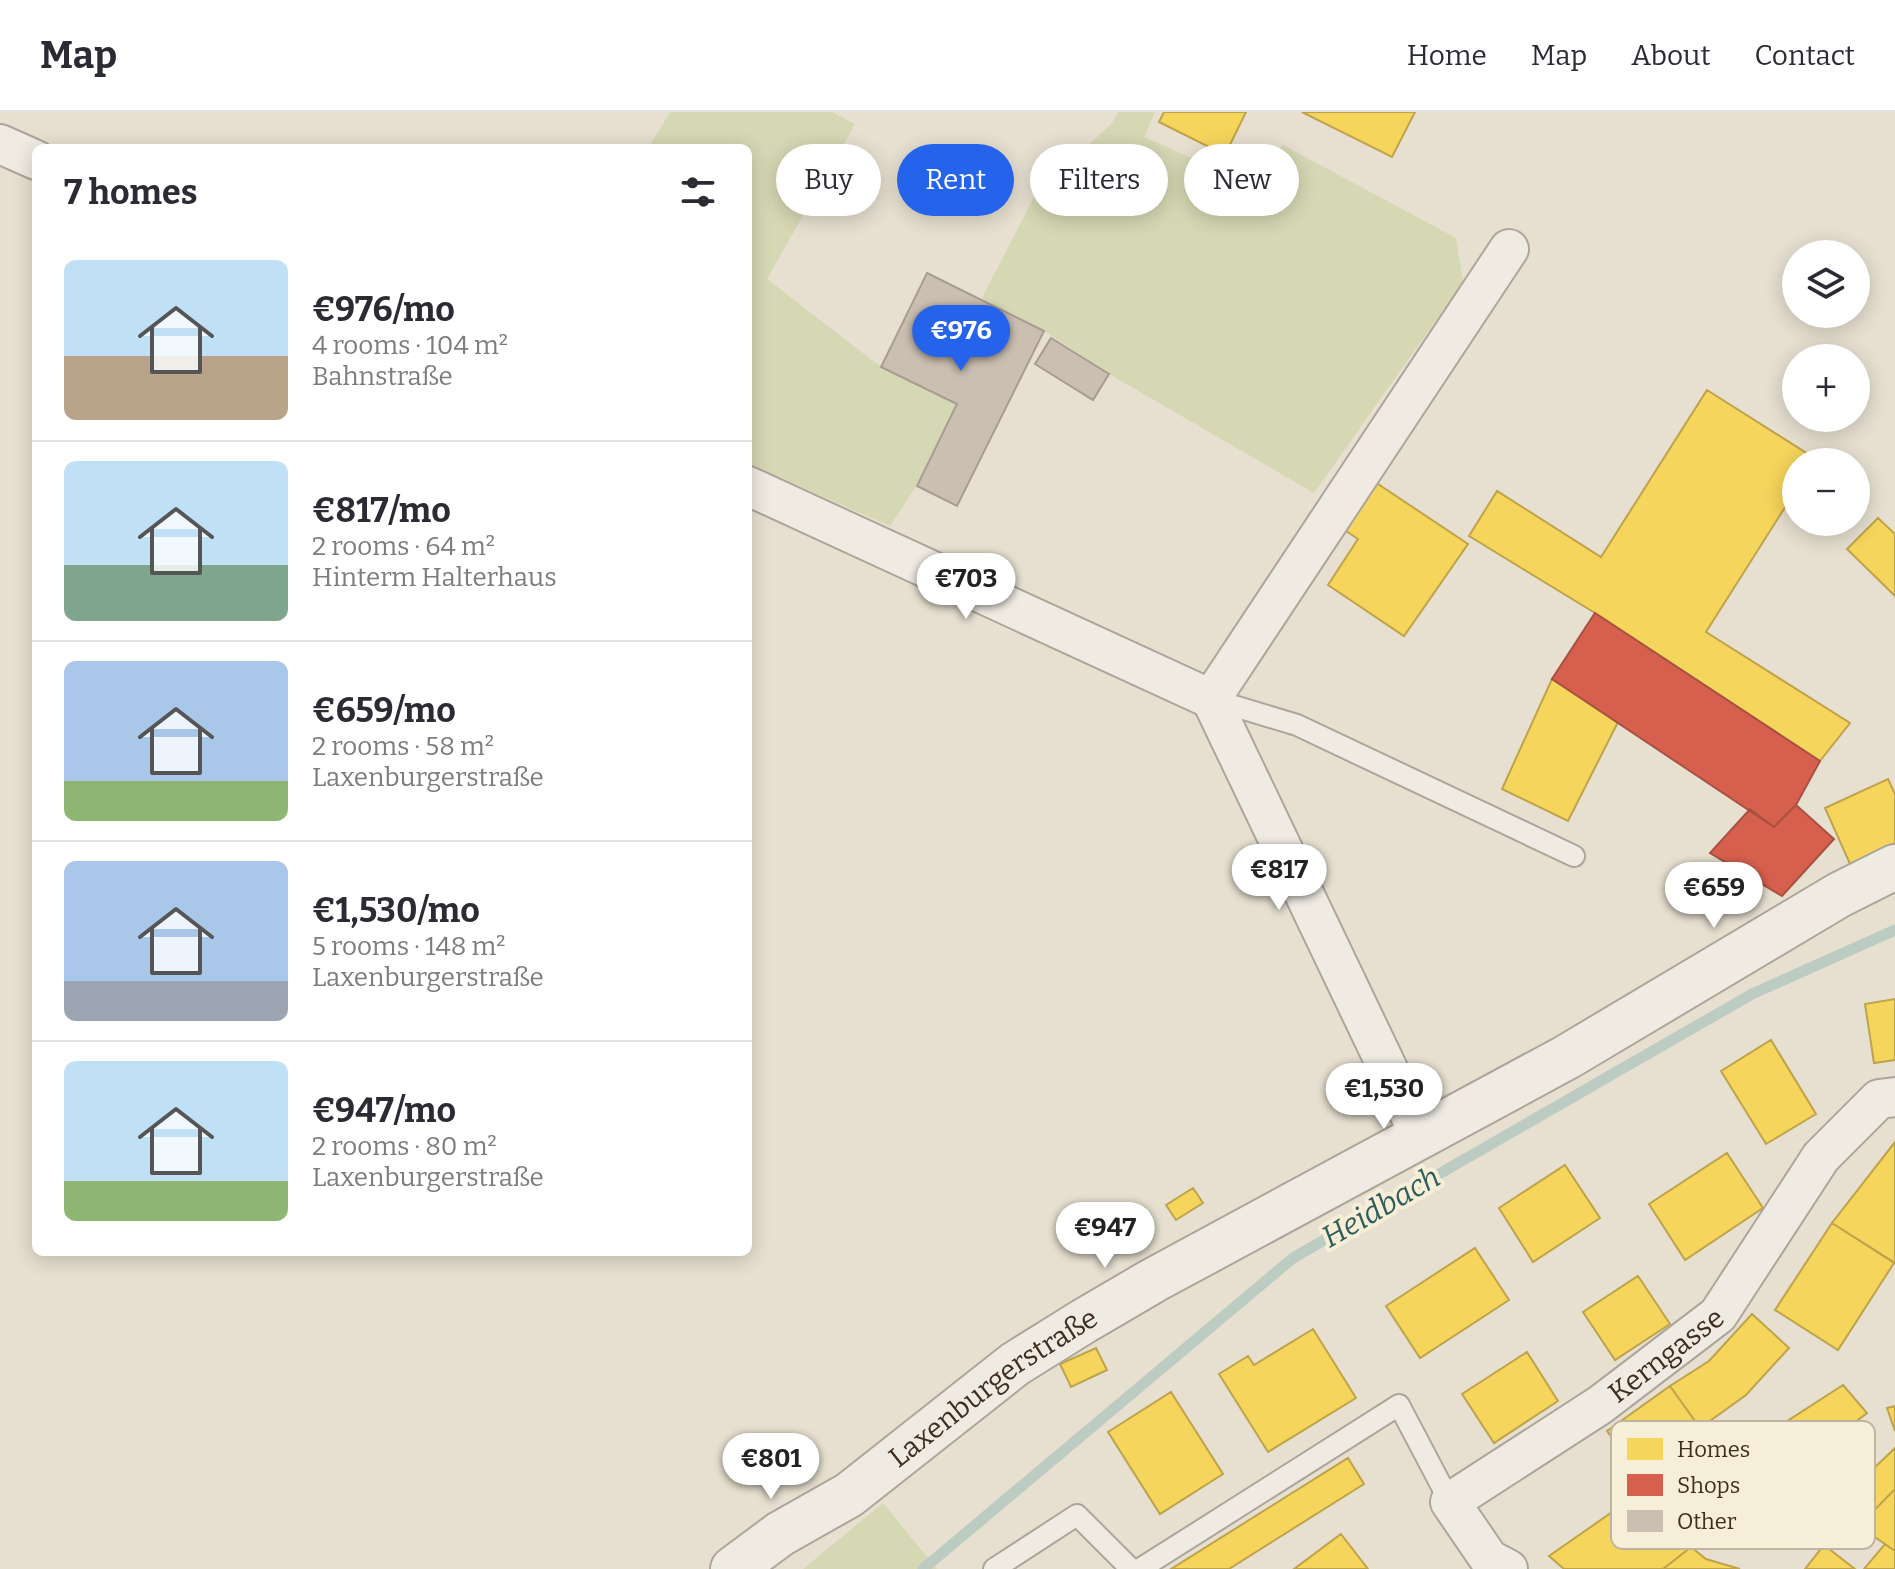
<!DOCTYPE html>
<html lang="en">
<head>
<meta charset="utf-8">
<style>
  :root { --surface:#fff; --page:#f2f2f3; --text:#2b2b33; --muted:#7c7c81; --line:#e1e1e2; --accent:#2563eb }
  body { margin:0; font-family:Bitter,serif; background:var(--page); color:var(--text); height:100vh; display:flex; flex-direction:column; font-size:30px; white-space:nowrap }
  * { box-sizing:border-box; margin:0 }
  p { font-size:26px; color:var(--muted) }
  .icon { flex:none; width:44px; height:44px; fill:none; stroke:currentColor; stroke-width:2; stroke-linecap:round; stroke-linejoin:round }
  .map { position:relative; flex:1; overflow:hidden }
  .sheet { position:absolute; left:32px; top:32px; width:720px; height:1112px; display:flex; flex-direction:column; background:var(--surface); border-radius:12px; box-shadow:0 4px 20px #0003 }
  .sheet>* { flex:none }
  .guide { position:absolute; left:776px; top:32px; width:760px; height:72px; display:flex; gap:16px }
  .fabs { position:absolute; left:1782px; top:128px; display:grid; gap:16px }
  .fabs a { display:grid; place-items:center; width:88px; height:88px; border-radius:50%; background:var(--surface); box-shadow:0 4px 20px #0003; font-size:40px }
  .price { position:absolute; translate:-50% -68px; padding:0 18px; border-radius:28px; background:#fff; color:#222; font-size:26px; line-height:52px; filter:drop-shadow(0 2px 4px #0008) }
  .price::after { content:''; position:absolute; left:50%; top:48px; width:24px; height:18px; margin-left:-12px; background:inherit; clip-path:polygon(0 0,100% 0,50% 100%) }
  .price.current { background:var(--accent); color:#fff }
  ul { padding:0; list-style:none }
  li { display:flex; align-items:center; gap:24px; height:200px; padding:0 32px }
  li+li { border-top:2px solid var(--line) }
  li span { display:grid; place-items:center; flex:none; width:224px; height:160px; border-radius:12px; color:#555 }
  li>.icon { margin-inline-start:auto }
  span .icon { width:96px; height:96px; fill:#fffc; stroke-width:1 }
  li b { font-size:34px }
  h2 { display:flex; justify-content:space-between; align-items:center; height:96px; padding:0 32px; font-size:34px }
  .pill { padding:0 28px; border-radius:36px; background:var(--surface); box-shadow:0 4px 20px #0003; font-size:28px; line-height:72px }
  .pill.current { background:var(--accent); color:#fff }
  header { display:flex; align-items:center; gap:48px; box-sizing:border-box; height:112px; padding:0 40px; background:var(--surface); border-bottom:2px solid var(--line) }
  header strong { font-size:38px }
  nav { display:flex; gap:44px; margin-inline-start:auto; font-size:28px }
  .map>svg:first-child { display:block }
  .green { fill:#d6d7b3 }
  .homes { fill:#f6d55c; stroke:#bea34a; stroke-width:2 }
  .shops { fill:#d6604d; stroke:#a85140; stroke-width:2 }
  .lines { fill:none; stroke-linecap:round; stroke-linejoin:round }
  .stream { stroke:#bcccc2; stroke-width:11 }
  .building { fill:#cbbfb2; stroke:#a89c90; stroke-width:2 }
  .service-casing { stroke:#ada599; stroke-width:24 }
  .minor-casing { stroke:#ada599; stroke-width:42 }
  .tertiary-casing { stroke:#ada599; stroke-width:48 }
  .service { stroke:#efebe3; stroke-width:20 }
  .minor { stroke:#efebe3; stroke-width:38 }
  .tertiary { stroke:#efebe3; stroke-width:44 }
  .labels { text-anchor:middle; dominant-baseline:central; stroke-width:8; stroke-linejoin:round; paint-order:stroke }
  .street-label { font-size:28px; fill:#3d2e20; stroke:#f7eed8 }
  .water-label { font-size:30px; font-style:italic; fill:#2f5d5a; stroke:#f7eed8 }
  .key { fill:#f7eed8; stroke:#bfb4a1; stroke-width:2 }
  .key-label { font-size:22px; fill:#3d2e20 }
</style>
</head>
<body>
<header>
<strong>Map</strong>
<nav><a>Home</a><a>Map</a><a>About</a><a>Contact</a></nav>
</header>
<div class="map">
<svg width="1895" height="1457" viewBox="0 0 1895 1457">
  <rect width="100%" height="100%" fill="#e7e0d1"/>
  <path class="green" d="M670 0H832L855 12 767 167 881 255 957 292 917 373 890 414 748 352V36H648Z
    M1118 0H1155L1144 25 1245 70 1283 33 1456 126 1463 170 1314 381 1109 262 1044 219 981 188 1035 83 1112 11Z
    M883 1391 937 1457H803Z"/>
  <path class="homes" d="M1164 0H1246L1225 43 1159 10Z
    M1302 0H1415L1392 45Z
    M1707 278 1816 347 1814 350H1796V378L1706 520 1850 611 1820 649 1595 501 1469 424 1497 379 1601 445Z
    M1375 370 1468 432 1404 524 1328 473 1358 427 1343 417Z
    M1878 406 1895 422V484L1847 437Z
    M1552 567 1618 610 1568 709 1502 677Z
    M1888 667 1895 682V731L1850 752 1825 696Z
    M1895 887V948L1874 951 1865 892Z
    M1771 928 1816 1002 1766 1032 1721 959Z
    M1895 1030V1151L1832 1111Z
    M1727 1041 1763 1096 1685 1148 1649 1092Z
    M1565 1053 1600 1106 1533 1150 1499 1096Z
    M1193 1076 1203 1091 1176 1108 1166 1093Z
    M1832 1111 1894 1151 1838 1238 1775 1198Z
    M1475 1136 1509 1188 1420 1246 1386 1194Z
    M1638 1164 1670 1212 1615 1248 1583 1200Z
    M1752 1202 1789 1236 1746 1283 1700 1316 1670 1274 1709 1249Z
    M1313 1217 1356 1286 1268 1340 1219 1262 1248 1244 1254 1253Z
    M1096 1236 1107 1258 1071 1275 1060 1252Z
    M1527 1240 1558 1289 1494 1331 1462 1282Z
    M1843 1273 1867 1301 1752 1389 1724 1350Z
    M1670 1274 1752 1389 1691 1435 1607 1319Z
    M1171 1280 1223 1362 1160 1402 1108 1320Z
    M1895 1294V1319L1887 1296Z
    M1832 1327 1869 1361 1895 1336V1377L1859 1414 1792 1357Z
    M1348 1346 1364 1372 1229 1457H1171Z
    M1648 1375 1691 1435 1663 1457H1564L1549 1444Z
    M1895 1377V1439L1859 1414Z
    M1341 1422 1368 1457H1294Z
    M1885 1432 1895 1439V1457H1864Z
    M1824 1433 1855 1457H1805Z
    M1691 1435 1706 1447 1740 1457H1663Z"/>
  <path class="shops" d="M1595 501 1820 649 1796 693 1774 715 1552 567Z
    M1796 693 1834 727 1782 784 1710 741 1750 697 1774 715Z"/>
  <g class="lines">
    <path class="stream" d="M923 1457 1293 1146 1752 882 1895 818"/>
  </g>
  <path class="building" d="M927 161 1044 219 957 394 917 374 957 292 881 255Z
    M1051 226 1109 262 1093 288 1035 252Z"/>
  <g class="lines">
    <g class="service-casing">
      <path id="service" d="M1211 587 1297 613 1574 744
        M994 1457 1077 1403 1131 1457
        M1140 1457 1399 1293 1450 1390"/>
    </g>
    <g class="minor-casing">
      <g id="minor">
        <path d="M0 32 36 48"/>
        <path d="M748 374 1211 587"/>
        <path d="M1211 587 1509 137"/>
        <path d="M1211 587 1420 1024"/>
        <path id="s1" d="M1508 1457 1489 1447 1450 1390 1600 1293 1718 1203 1821 1045 1879 987 1895 985"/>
      </g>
    </g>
    <g class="tertiary-casing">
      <g id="tertiary">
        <path id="s2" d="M733 1457 780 1422 849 1383 1015 1252 1084 1209 1154 1168 1567 945 1839 783 1895 755"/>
      </g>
    </g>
    <use href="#service" class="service"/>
    <use href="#minor" class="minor"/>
    <use href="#tertiary" class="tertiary"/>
  </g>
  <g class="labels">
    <g class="street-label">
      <text stroke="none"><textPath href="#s1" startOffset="352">Kerngasse</textPath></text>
      <text stroke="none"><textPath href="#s2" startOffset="318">Laxenburgerstraße</textPath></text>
    </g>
    <g class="water-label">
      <text transform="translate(1381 1095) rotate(-30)">Heidbach</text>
    </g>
  </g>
  <rect x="1611" y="1309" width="264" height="128" rx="12" class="key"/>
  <rect x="1627" y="1326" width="36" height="22" fill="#f6d55c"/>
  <rect x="1627" y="1362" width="36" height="22" fill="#d6604d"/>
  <rect x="1627" y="1398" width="36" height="22" fill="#cbbfb2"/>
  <g class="key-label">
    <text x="1677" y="1345">Homes</text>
    <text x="1677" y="1381">Shops</text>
    <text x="1677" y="1417">Other</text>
  </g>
</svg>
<div class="fabs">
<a><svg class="icon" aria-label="layers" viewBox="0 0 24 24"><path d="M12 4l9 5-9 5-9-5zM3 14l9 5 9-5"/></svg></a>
<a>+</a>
<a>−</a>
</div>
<b class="price current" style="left:961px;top:261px">€976</b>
<b class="price" style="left:966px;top:509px">€703</b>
<b class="price" style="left:1279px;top:800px">€817</b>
<b class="price" style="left:1714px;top:818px">€659</b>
<b class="price" style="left:1384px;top:1019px">€1,530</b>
<b class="price" style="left:1105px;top:1158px">€947</b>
<b class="price" style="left:771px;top:1389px">€801</b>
<div class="guide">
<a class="pill">Buy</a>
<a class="pill current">Rent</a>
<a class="pill">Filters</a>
<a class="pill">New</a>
</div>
<section class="sheet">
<h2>7 homes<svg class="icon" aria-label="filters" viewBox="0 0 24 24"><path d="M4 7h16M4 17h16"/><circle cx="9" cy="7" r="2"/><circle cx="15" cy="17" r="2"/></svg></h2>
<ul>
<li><span style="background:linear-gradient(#bfe0f5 60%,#b9a48a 0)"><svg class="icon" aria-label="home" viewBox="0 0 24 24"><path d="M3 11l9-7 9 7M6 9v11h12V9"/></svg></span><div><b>€976/mo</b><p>4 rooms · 104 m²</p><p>Bahnstraße</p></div></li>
<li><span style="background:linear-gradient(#bfe0f5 65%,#7fa58c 0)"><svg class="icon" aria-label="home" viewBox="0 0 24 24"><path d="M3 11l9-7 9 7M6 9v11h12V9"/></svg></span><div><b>€817/mo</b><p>2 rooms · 64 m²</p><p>Hinterm Halterhaus</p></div></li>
<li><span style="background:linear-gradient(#a9c7e8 75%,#8fb573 0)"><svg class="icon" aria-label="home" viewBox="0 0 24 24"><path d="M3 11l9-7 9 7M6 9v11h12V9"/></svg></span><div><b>€659/mo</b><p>2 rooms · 58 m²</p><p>Laxenburgerstraße</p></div></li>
<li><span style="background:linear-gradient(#a9c7e8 75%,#9aa5b1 0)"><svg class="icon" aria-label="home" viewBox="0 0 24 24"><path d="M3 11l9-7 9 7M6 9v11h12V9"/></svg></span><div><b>€1,530/mo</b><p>5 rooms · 148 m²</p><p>Laxenburgerstraße</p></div></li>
<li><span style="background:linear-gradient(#bfe0f5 75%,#8fb573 0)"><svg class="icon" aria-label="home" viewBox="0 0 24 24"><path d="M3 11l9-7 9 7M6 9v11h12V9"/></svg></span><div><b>€947/mo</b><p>2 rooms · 80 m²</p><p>Laxenburgerstraße</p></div></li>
</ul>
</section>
</div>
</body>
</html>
